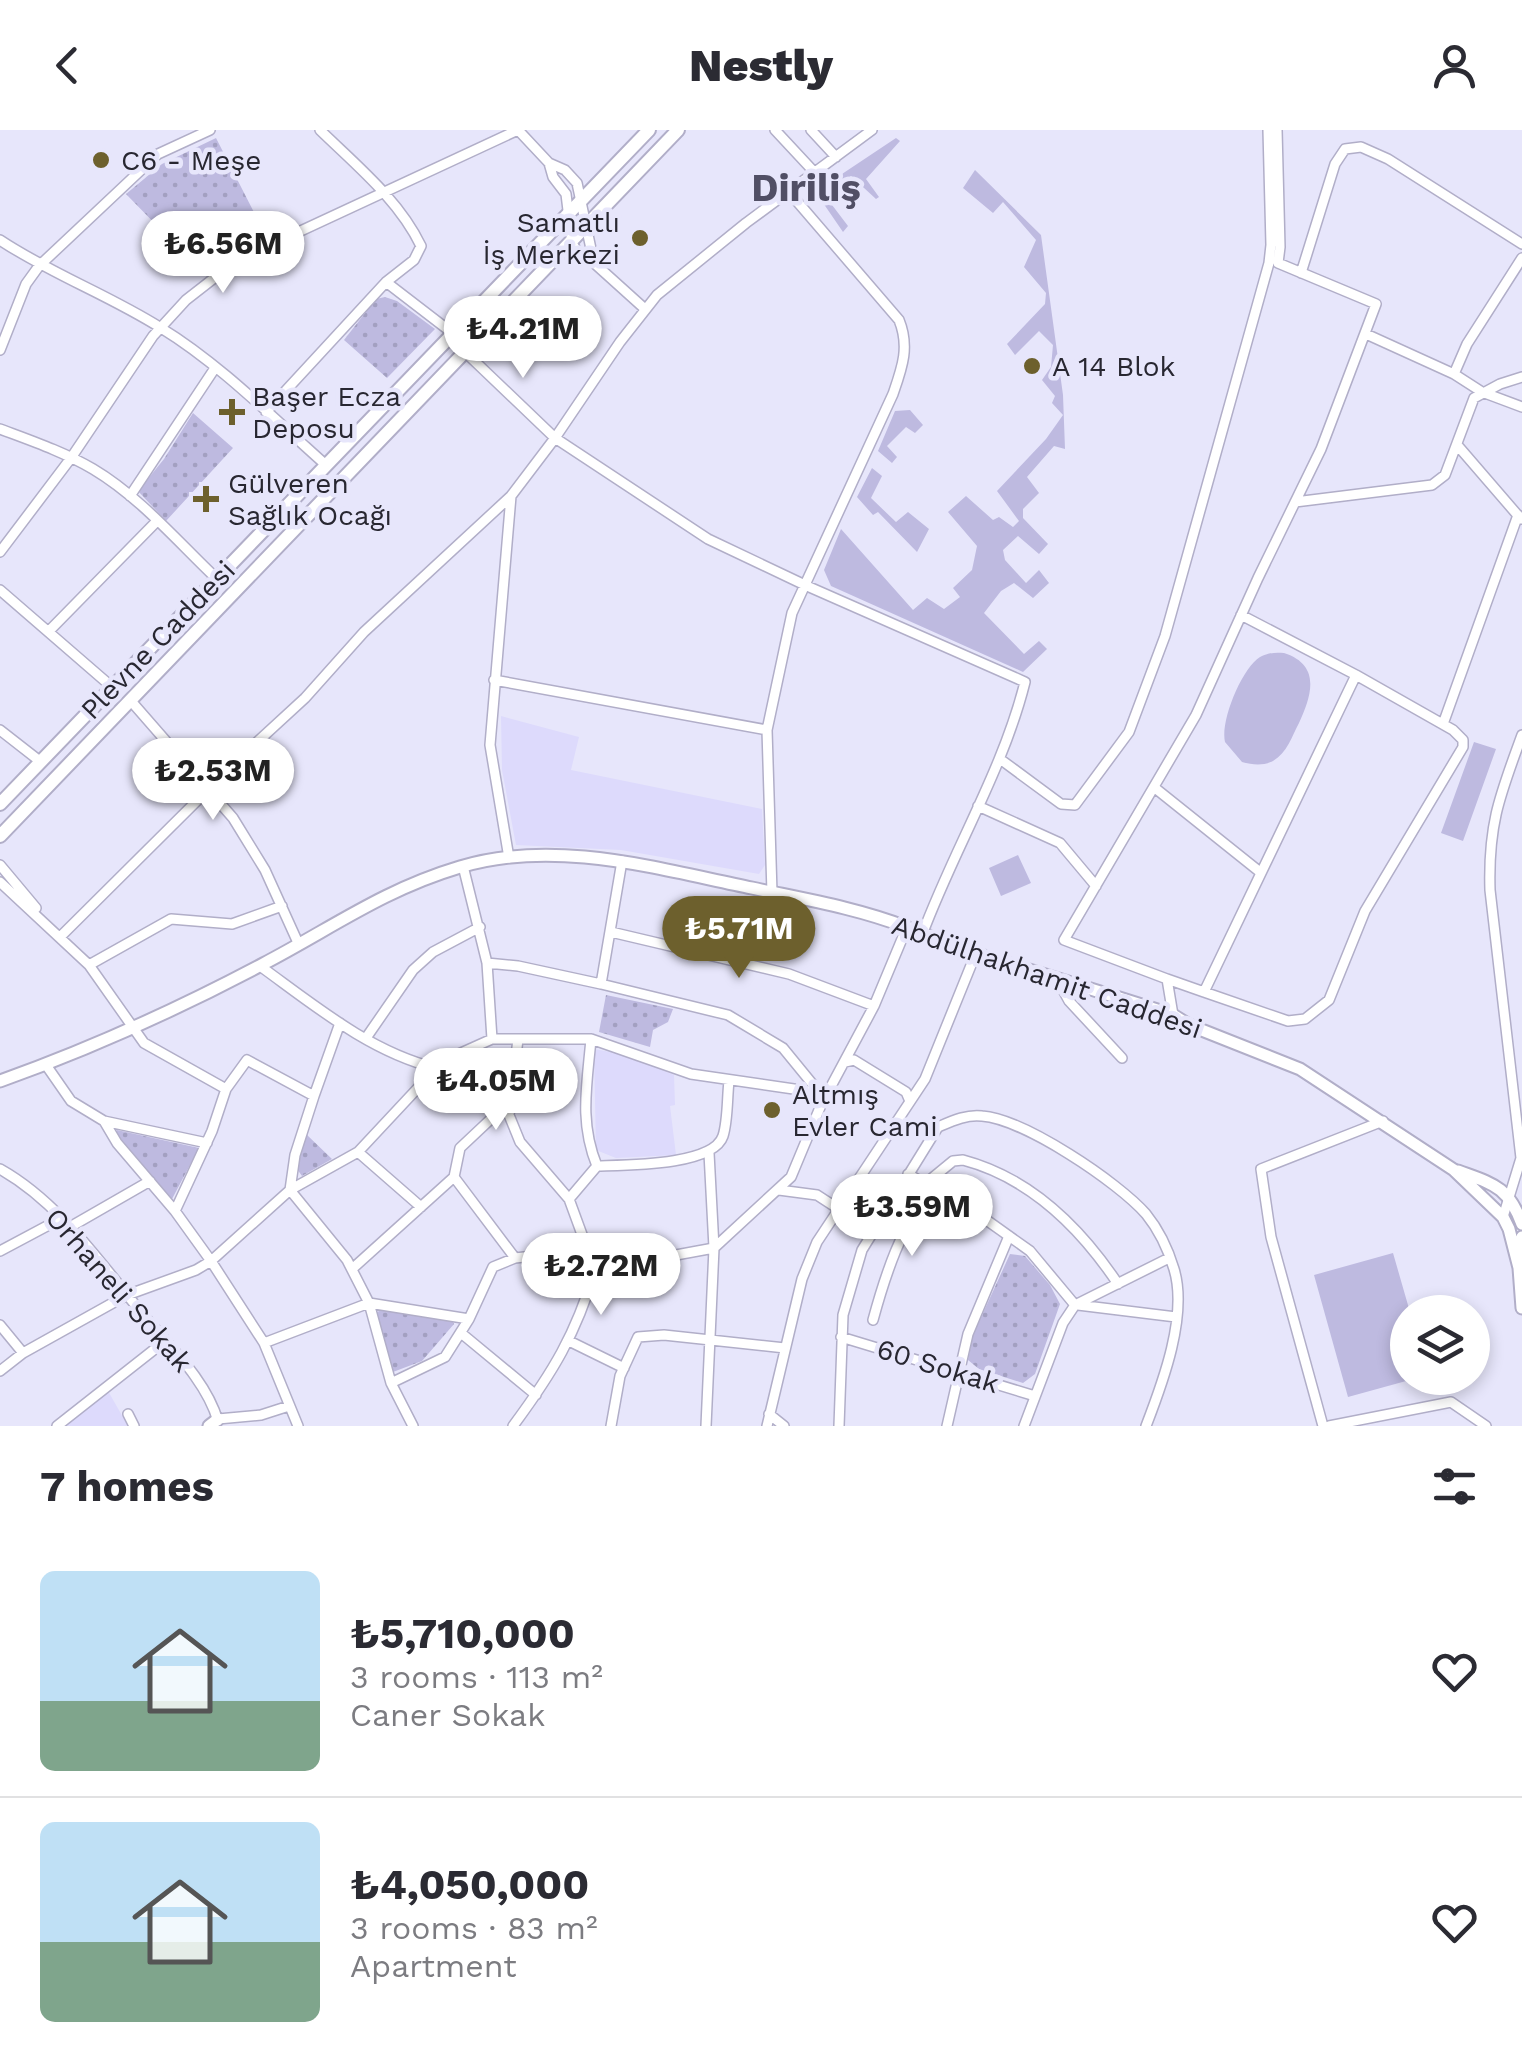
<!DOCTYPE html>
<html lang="en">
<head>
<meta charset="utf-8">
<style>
  :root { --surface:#fff; --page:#f2f2f3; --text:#2b2b33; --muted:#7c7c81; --line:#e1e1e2; --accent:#6d602d }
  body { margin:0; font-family:"Work Sans",sans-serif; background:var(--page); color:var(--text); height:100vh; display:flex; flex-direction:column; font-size:38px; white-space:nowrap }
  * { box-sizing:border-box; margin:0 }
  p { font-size:32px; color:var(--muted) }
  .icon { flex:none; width:55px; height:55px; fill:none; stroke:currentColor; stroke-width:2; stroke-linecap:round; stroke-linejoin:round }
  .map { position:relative; height:1296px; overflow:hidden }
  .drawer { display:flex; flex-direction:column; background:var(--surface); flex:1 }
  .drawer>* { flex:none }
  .fabs { position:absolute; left:1390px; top:1165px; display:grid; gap:20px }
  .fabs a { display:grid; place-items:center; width:100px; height:100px; border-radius:50%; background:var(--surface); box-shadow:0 5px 15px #0003; font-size:50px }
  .price { position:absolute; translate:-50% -85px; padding:0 22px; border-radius:35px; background:#fff; color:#222; font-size:32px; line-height:65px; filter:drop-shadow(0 2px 5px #0008) }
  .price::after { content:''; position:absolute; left:50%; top:60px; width:30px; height:22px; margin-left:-15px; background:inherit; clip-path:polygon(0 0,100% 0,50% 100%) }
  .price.selected { background:var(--accent); color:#fff }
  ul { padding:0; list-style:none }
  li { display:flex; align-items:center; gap:30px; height:250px; padding:0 40px }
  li+li { border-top:2px solid var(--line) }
  li span { display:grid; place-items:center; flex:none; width:280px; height:200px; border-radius:15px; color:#555 }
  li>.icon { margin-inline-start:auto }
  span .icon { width:120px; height:120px; fill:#fffc; stroke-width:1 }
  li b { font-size:42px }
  h2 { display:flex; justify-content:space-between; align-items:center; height:120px; padding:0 40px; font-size:42px }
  header { display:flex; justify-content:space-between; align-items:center; height:130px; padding:0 40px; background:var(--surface); font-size:45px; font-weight:800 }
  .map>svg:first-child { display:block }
  .built { fill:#dddafc }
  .grass { fill:#bebae0 }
  .park { fill:url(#park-dots) }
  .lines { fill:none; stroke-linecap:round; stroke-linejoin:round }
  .street-casing { stroke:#b1aec8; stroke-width:12 }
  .secondary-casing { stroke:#b1aec8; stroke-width:15 }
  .primary-casing { stroke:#b1aec8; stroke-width:16 }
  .street { stroke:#fff; stroke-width:9 }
  .secondary { stroke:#fff; stroke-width:11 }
  .primary { stroke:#fff; stroke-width:12 }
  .poi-dot { fill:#6d602d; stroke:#e7e6fb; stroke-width:4 }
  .labels { text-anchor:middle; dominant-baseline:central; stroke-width:9; stroke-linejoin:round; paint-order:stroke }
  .poi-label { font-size:28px; fill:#282731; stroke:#e7e6fb; text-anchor:start }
  .street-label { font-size:28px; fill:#282731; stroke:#e7e6fb }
  .district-label { font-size:38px; font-weight:bold; fill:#514f65; stroke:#e7e6fb }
</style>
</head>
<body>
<header><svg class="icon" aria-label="back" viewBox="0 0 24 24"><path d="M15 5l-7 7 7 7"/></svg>Nestly<svg class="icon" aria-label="person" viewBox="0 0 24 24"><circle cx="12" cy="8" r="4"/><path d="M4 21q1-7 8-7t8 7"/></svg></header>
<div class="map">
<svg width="1522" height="1296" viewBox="0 0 1522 1296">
  <defs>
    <pattern id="park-dots" width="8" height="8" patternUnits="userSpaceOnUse" patternTransform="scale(2.5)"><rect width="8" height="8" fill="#bebae0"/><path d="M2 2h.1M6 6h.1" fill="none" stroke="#a3a0c1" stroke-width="1.8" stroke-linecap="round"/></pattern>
  </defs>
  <rect width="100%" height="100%" fill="#e7e6fb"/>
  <path class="built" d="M501 586 579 607 571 640 762 679 765 735 759 744 621 720 516 715 502 640Z
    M594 919 627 925 674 945 675 975 670 976 676 1025 616 1028 596 1020Z
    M108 1261 128 1296H63Z"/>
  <path class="grass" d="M896 8 900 11 866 49 879 67 876 69 851 46 826 67 848 96 843 102 819 67 821 58Z
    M975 40 1041 105 1063 265 1065 319 1054 316 1027 347 1039 363 1023 379V388L1048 414 1039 424 1018 406 1003 420 1005 430 1026 453 1039 440 1049 453 1033 468 1014 453 1001 461 984 483 1024 524 1039 511 1047 519 1023 542 831 456 824 440 841 399 913 480 927 468 944 479 960 467 953 458 972 440 977 416 948 382 966 366 993 390 999 387 1013 397 1019 391 997 361 1046 309 1063 285 1052 273 1055 266 1042 250 1051 237 1053 215 1039 201 1015 225 1007 214 1045 174 1046 163 1024 137 1036 110 1003 72 993 83 963 58Z
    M910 280 923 295 915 303 906 297 887 316 897 327 892 333 878 321 895 281Z
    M872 338 882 346 871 368 896 392 908 382 929 399 917 422 878 382 873 385 857 367Z
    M1284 523C1321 535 1312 565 1299 593 1292 606 1287 623 1273 631 1263 636 1253 635 1242 632L1225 612C1220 591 1242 538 1260 527 1268 523 1275 522 1284 523Z
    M1474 612 1496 619 1463 711 1441 703Z
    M1018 725 1031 753 1001 766 989 738Z
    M1393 1123 1410 1182H1408V1248H1417L1348 1267 1314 1145Z"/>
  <path class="park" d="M216 8 265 104 204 144 126 64 162 34Z
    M385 167 397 171 435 199 387 248 344 210 376 169Z
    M193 283 233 318 166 391 138 361 164 329Z
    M606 865 673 879 668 892 653 900 650 917 599 902Z
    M117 1000 199 1018 172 1069 116 1003Z
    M306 1004 332 1029 302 1046 297 1039Z
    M1010 1124 1025 1126 1050 1155 1060 1174 1035 1244 1023 1253 979 1239 968 1230 973 1205Z
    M384 1179 452 1189 454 1194 422 1231 393 1242 377 1182Z"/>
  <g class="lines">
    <g class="street-casing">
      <path id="street" d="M775 0 816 44
        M811 0 836 27
        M549 33 553 47 566 64 572 113 580 126 594 133 645 179
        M0 110C51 144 109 165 161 198 220 234 274 289 326 335
        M1301 143 1335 34 1345 19 1361 17 1388 29 1522 114
        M386 152 451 202
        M1366 204 1454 244 1482 262 1522 277
        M0 220 26 154 39 136 158 24 210 0
        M464 221 555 308 708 409 807 456 1025 552C1003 640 954 719 922 805
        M1454 244 1467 214 1522 128
        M266 282 386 152 414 130 421 116C399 70 357 36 320 0
        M0 299C32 311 64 322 93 339 140 367 177 411 216 448
        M1458 316 1521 389
        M130 366 215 238
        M1295 372 1432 355 1445 345 1474 268 1500 254 1522 247
        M0 422 71 328 153 206 186 170 236 131 518 0 549 33 565 40 577 53 594 133
        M0 460 112 557
        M49 501 156 392
        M494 550 767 600
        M131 571 233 688 265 740 299 815
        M1443 594 1518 385
        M0 600 41 632
        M1000 629 1061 674 1075 675 1129 602 1165 506 1269 133 1271 115 1268 0
        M1155 658 1260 742
        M978 676 1060 713 1096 756
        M509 728 490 615 511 366
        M0 735 36 778
        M463 736 487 833 492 909
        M0 752 89 835 144 913 226 959 212 1001 175 1081
        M772 763 767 600 792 483 893 264C902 238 910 217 899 190L789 62
        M611 802 789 844 874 876
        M60 807 243 625 305 568 364 502 511 366 555 308 620 212 657 165 746 93 872 0
        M487 833 518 836 601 854 728 885 783 918 819 962
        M89 835 171 789 232 794 282 776
        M260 836C314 875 370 922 436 938
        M1057 849 1069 871 1122 928
        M1167 849 1204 862 1356 545 1241 485
        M601 854 622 731
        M1204 862 1288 891 1305 889 1329 870 1365 781 1463 617V610L1453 600 1356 545
        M1173 885 1167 849 1064 810 1196 585 1258 448 1321 319 1376 174 1278 133 1280 117 1277 0
        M366 908 413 840 433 822 480 797
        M518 909 509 985 520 1012 569 1069
        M591 909C587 955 579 992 597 1036L569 1069 595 1140
        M845 932 854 930 906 962 909 969
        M46 935 71 971 104 991 117 1013 175 1081 211 1131 264 1213 298 1296
        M226 959 247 930 314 966 295 1025 290 1060 347 1130 369 1173 391 1253 413 1296
        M314 966 340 893
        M511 970 460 1018 454 1047 515 1128
        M104 991 207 1013
        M358 1022 421 1077
        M597 1036C625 1035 713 1036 723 1006 728 990 727 968 729 951
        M0 1039C59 1072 100 1133 142 1183 170 1217 206 1250 218 1291
        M908 1044 985 1089 1030 1121 1075 1175
        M925 1054 953 1031 963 1030C1031 1048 1080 1097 1118 1154
        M779 1060 817 1065 837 1078
        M1503 1087 1521 1028 1490 760C1488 694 1500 665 1522 605
        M70 1097 150 1051
        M0 1121 62 1088
        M352 1139 454 1047
        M1078 1175 1176 1187
        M873 1190C886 1142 901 1099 930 1057
        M0 1195 23 1223
        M461 1203 536 1265
        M841 1207 1035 1266
        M569 1211 624 1238
        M264 1213 369 1173 469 1189
        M0 1241 23 1223 127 1165 196 1140 211 1131 290 1060 358 1022 443 931 492 909H591L691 944 828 964
        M391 1253 445 1227 469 1189 493 1137 515 1128 587 1120
        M128 1284 134 1296
        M769 1284 784 1296
        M218 1289 261 1285 289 1276
        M57 1296 165 1211
        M513 1296C553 1242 576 1204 595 1140L714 1118 791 1047 821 975 874 876 907 797
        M611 1296 620 1246 638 1207 664 1205 785 1218
        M706 1296 714 1118 709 1023
        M767 1296 802 1149 817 1112 925 949 976 823
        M839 1296 843 1185 862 1120 938 997C952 991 967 984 982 986 1024 989 1118 1052 1146 1084 1159 1100 1168 1119 1174 1139 1188 1185 1163 1252 1146 1296
        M947 1296 968 1204 1009 1106
        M1024 1296 1063 1193 1075 1175 1169 1128
        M1323 1296 1271 1107 1261 1039 1383 991
        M1329 1296 1451 1272 1486 1296"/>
    </g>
    <g class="secondary-casing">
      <path id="secondary" d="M0 951C90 919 178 879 263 834 332 798 383 760 460 737 555 708 658 739 752 758 803 769 857 778 906 797 930 806 953 816 977 824 1042 844 1108 864 1173 885L1189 895 1300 939 1454 1040 1503 1087 1509 1099 1519 1138
        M1458 1041C1493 1054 1508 1056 1522 1094
        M1522 1107 1519 1138 1522 1178
        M209 1296 218 1289"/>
    </g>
    <g class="primary-casing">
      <path id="primary" d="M0 674 649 0
        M0 706 678 0"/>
    </g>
    <use href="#street" class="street"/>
    <use href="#secondary" class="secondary"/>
    <use href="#primary" class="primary"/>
  </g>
  <g class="poi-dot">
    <circle cx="101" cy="30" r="10"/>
    <circle cx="640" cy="108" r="10"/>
    <circle cx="1032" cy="236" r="10"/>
    <path d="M227 267h10v10h10v10h-10v10h-10v-10h-10v-10h10z"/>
    <path d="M201 354h10v10h10v10h-10v10h-10v-10h-10v-10h10z"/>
    <circle cx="772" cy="980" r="10"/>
  </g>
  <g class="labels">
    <g class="poi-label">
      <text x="121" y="30">C6 - Meşe</text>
      <text x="620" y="92" text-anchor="end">Samatlı<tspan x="620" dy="32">İş Merkezi</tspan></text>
      <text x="1052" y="236">A 14 Blok</text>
      <text x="252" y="266">Başer Ecza<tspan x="252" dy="32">Deposu</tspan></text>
      <text x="228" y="353">Gülveren<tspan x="228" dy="32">Sağlık Ocağı</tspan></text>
      <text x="792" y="964">Altmış<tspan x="792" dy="32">Evler Cami</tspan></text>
    </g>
    <g class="street-label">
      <text transform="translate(158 510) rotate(-46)">Plevne Caddesi</text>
      <text transform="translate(1047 847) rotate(19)">Abdülhakhamit Caddesi</text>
      <text transform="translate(119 1160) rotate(49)">Orhaneli Sokak</text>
      <text transform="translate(938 1236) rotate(17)">60 Sokak</text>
    </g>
    <g class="district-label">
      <text x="806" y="58">Diriliş</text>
    </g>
  </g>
</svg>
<div class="fabs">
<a><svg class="icon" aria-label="layers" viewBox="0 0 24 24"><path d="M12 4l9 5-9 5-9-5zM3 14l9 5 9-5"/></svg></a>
</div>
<b class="price" style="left:223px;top:166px">₺6.56M</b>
<b class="price" style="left:523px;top:251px">₺4.21M</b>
<b class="price" style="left:213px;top:693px">₺2.53M</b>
<b class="price selected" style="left:739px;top:851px">₺5.71M</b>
<b class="price" style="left:496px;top:1003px">₺4.05M</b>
<b class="price" style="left:912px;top:1129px">₺3.59M</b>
<b class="price" style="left:601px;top:1188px">₺2.72M</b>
</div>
<section class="drawer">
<h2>7 homes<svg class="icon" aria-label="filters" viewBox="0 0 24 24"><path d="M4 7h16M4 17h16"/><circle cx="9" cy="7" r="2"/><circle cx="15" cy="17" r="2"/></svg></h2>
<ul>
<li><span style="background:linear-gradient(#bfe0f5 65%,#7fa58c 0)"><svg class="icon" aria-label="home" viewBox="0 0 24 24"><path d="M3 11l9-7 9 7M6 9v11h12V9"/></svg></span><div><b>₺5,710,000</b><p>3 rooms · 113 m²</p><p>Caner Sokak</p></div><svg class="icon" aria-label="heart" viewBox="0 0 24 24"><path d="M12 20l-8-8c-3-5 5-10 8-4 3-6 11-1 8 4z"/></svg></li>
<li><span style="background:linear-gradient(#bfe0f5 60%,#7fa58c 0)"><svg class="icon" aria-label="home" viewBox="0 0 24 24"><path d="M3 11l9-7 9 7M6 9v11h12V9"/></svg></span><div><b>₺4,050,000</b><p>3 rooms · 83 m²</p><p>Apartment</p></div><svg class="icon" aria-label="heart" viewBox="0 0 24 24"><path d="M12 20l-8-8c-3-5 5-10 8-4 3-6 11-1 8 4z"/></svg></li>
</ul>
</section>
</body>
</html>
